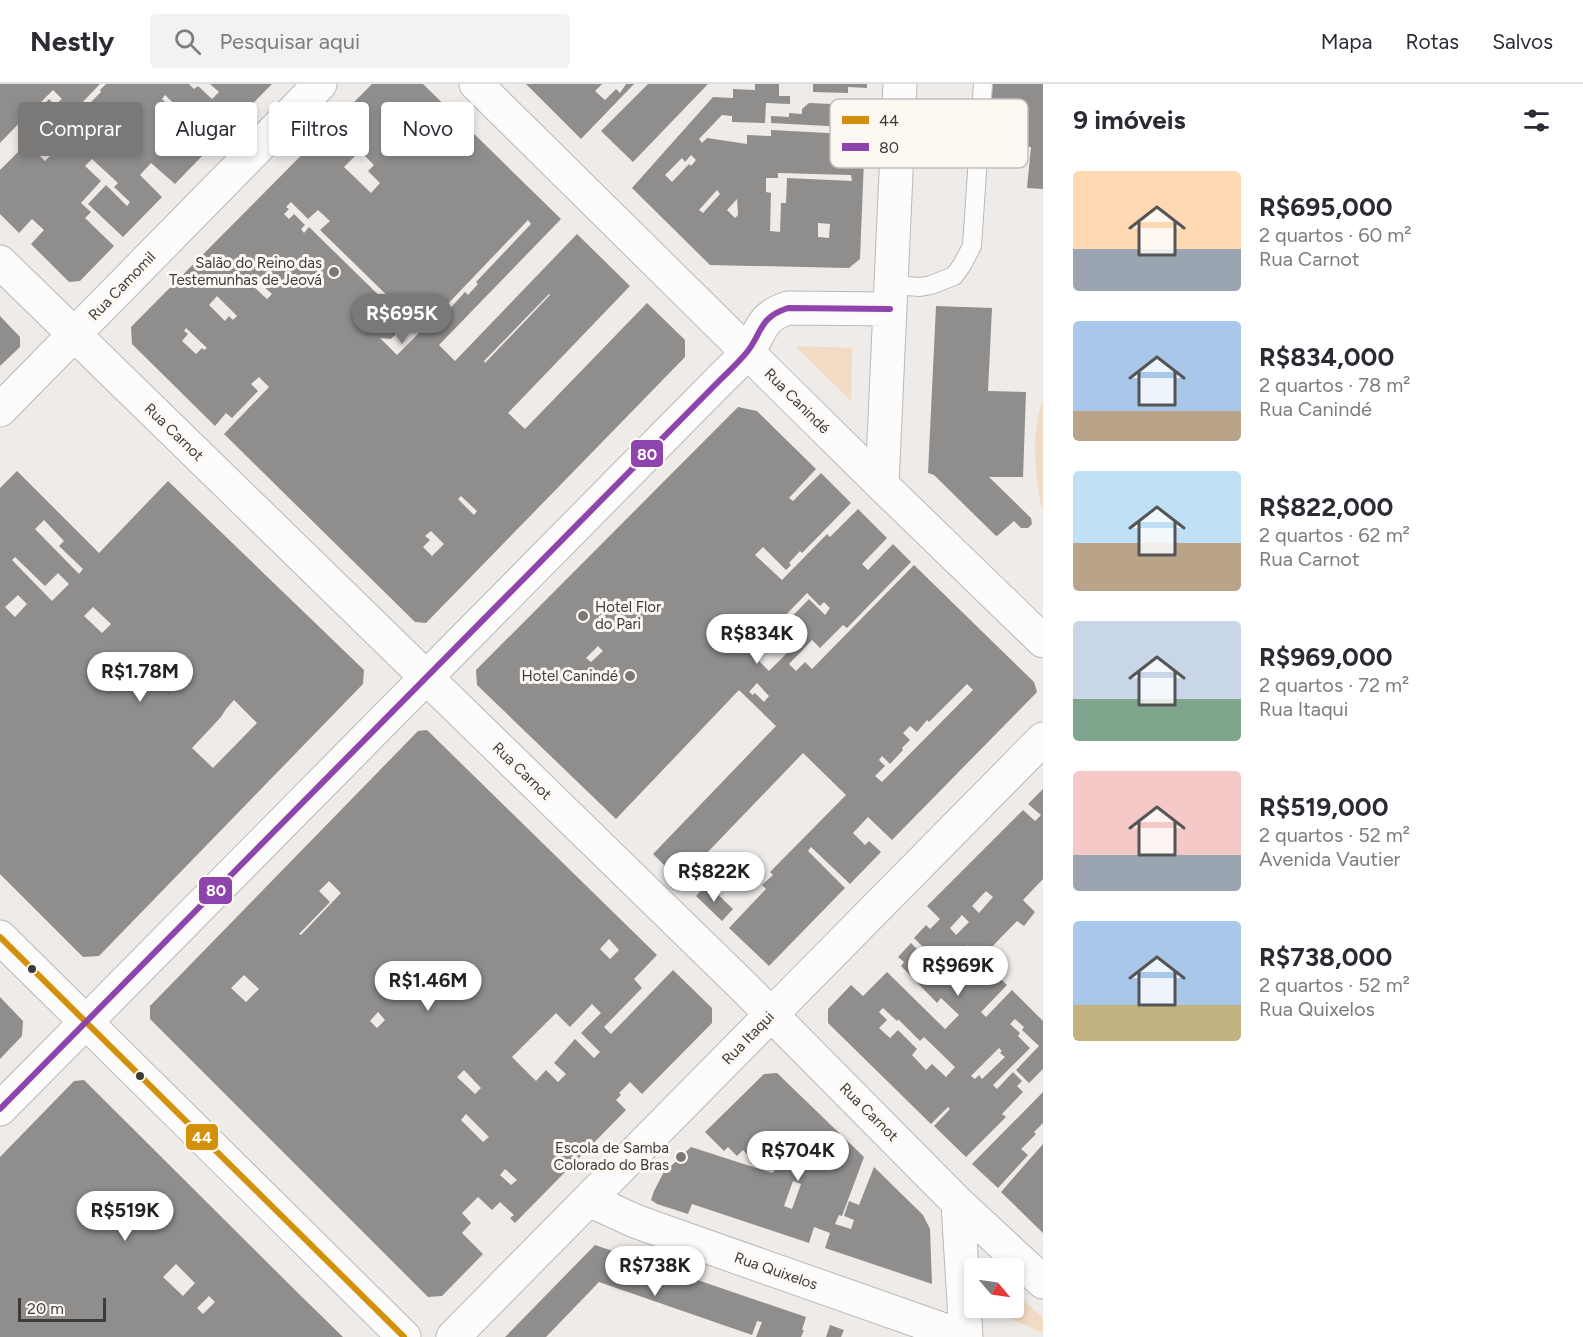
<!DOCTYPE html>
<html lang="pt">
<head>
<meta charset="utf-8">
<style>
  :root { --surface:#fff; --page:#f2f2f3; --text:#2b2b33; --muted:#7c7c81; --line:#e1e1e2; --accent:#7b7977 }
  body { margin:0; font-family:Figtree,sans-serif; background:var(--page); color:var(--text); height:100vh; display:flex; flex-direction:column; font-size:22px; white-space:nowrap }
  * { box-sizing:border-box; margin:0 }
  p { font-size:20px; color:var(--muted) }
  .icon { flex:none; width:33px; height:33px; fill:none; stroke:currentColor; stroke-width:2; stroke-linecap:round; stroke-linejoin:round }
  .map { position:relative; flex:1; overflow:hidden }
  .sheet { display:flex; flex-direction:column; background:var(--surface); width:540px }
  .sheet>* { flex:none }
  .top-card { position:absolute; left:18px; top:18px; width:570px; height:54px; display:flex; gap:12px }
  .needle { width:39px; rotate:119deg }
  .buttons { position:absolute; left:964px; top:1174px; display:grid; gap:12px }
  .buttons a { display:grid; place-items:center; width:60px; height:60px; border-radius:6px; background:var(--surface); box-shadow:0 3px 9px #0003; font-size:30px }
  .scale { position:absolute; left:18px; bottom:15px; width:88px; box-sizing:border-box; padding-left:6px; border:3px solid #3d3b39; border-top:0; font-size:16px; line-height:21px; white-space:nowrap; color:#3d3b39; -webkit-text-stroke:4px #fef8f3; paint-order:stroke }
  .price { position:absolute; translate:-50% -51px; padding:0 14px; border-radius:21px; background:#fff; color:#222; font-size:20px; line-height:39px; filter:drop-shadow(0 2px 3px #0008) }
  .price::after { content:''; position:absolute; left:50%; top:36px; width:18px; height:14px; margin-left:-9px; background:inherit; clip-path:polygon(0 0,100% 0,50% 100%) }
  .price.on { background:var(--accent); color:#fff }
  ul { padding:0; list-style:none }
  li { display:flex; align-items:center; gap:18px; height:150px; padding:0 30px }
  li span { display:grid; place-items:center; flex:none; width:168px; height:120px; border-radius:6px; color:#555 }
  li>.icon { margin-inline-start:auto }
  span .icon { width:72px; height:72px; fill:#fffc; stroke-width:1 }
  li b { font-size:26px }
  h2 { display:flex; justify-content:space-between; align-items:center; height:72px; padding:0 30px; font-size:26px }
  .tag { padding:0 21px; border-radius:6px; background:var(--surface); box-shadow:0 3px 9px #0003; font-size:21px; line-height:54px }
  .tag.on { background:var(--accent); color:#fff }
  header { display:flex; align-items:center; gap:36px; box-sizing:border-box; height:84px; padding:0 30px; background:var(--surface); border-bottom:2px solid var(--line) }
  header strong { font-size:28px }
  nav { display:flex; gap:33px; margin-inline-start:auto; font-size:21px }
  .search { width:420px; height:54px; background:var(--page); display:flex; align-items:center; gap:15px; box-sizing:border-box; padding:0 21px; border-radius:6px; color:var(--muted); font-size:22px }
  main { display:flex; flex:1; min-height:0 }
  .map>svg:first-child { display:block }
  .green { fill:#f2dbc5 }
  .building { fill:#908e8d; fill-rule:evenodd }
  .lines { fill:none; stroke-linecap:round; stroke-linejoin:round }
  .lane-casing { stroke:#bbb8b6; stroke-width:20 }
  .street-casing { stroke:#bbb8b6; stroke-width:35 }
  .secondary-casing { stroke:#bbb8b6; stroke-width:35 }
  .lane { stroke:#fcfcfc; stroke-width:18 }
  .street { stroke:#fcfcfc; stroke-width:33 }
  .secondary { stroke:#fcfcfc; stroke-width:33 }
  .bus-1-casing { stroke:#fef8f3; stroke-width:10 }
  .bus-2-casing { stroke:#fef8f3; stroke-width:10 }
  .bus-1 { stroke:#d2910b; stroke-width:6 }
  .bus-2 { stroke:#8e44ad; stroke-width:6 }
  .poi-dot { fill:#7b7977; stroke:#fef8f3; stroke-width:2 }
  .bus-dot { fill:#3d3b39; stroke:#fef8f3; stroke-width:2 }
  .labels { text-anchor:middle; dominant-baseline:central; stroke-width:6; stroke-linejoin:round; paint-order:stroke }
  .poi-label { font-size:15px; fill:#3d3b39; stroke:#fef8f3; text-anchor:end }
  .street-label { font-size:15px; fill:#3d3b39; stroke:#fef8f3 }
  .key { fill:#fef8f3; stroke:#c4bfbb; stroke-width:1.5 }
  .key-label { font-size:16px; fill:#3d3b39 }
  .line-badge { stroke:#fef8f3; stroke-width:2 }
  .badge-label { font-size:16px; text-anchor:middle; font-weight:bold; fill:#fff }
</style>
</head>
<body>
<header>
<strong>Nestly</strong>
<div class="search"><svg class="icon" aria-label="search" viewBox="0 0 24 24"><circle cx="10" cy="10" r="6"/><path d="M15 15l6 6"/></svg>Pesquisar aqui</div>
<nav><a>Mapa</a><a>Rotas</a><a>Salvos</a></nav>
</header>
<main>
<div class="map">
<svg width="1043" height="1253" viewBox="0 0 1043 1253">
  <rect width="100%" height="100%" fill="#eeebe9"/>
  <path class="green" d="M795 262 851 264 852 265 851 317Z
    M1043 314V429C1034 392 1031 350 1043 314Z
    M1014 1207 1043 1234V1249L1002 1231 997 1224H1014Z"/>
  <path class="building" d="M0 0H100L76 25 70 19 67 23 74 31 51 54 53 57 46 65 29 49 38 39 29 29 0 59ZM53 6 62 15 55 21 49 15 37 28 34 25Z
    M106 0H189L194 5 198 2 212 15 219 8 210 0H272L211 62 196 47 189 55 204 70 175 100 151 79 140 91 162 113 123 153 88 120 106 101 127 122 130 118 114 103 118 99 92 75 85 82 101 97 81 119 91 128 85 134 114 162 80 197 69 198 31 160 44 146 32 135 19 149 0 130V86L22 64 30 72 35 67 45 77 83 38 77 32 101 8 100 6ZM165 11 191 36 188 40 162 15Z
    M372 0H423L561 135 439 261 455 277 577 150 630 202 508 329 525 345 647 219 685 256V273L426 539 415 538 224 350 269 303 259 293 251 300 258 307 232 334 226 329 215 342 132 260 131 243ZM360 67 374 81 368 87 380 99 371 109 344 83ZM291 118 308 135 318 126 330 137 320 146 400 224 408 217 430 238 397 271 380 254 391 255 401 245 400 232 309 143 304 149 301 145 305 141 294 130 289 135 284 130 289 125 286 123ZM528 136 531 140 476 198 478 200 468 211 465 208 444 231 441 227ZM259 198 272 210 267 215 254 203ZM549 210 550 211 485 279 484 277ZM217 212 237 232 233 236 229 232 225 237 209 221ZM186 244 207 264 204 266 202 264 196 270 182 257 188 250 184 247ZM461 412 477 427 474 431 458 415ZM431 447 444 460 432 472 423 463 430 456 425 452Z
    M526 0H602L595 7 605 16 616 5 620 9 626 0H634L581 55Z
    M648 0H708L633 78 601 47Z
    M755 0H779V12H790V20L766 19 765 39 732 38V32L722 31 699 55 702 59 707 54 747 60V51L771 52V46L865 51 860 175 849 184 710 181 632 104 713 13 733 14V5L755 6ZM691 71 696 76 691 82 689 80 672 98 665 91 682 74 685 78ZM778 89 851 91 852 97 787 94 786 119H781L780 148 770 147 771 109 766 108V94H778ZM717 106 720 110 703 129 699 126ZM737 115 738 131 735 134 727 126ZM818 139 830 140 829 154 818 153Z
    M813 0H867V4L848 3V9L813 8Z
    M993 0H1043V105L1027 104 1031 63 987 59Z
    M856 15 866 16 865 44 771 39V32L789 33V29L802 30V25L809 19 855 21Z
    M936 222 992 224 988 307 1026 308 1023 393H989L1031 434 1032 440 1028 444H1021L1014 437 997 452 995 451 934 391 928 389Z
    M0 232 20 253V263L0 282Z
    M738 323 757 327 816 385 789 414 793 417 821 389 851 419 802 469 800 467 789 479 791 481 786 486 763 463 755 471 782 496 827 450 830 453 858 425 887 454 862 480 868 486 893 460 911 478 847 544 843 541 820 564 812 556 789 580 796 587 805 578 812 585 914 481 1034 598 1037 608 892 756 868 733 853 749 865 761 869 757 881 768 850 800 811 763 808 767 845 804 769 882 729 844 766 805 762 801 773 791 770 788 846 711 803 669 680 797 653 770 776 642 739 606 616 735 477 601 476 586ZM807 509 820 522 824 518 830 524 825 531 809 515 778 547 793 563 769 587 750 568ZM598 562 603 567 591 578 586 574ZM757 599 769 612 764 618 755 609 753 611 749 608ZM967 600 973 606 882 698 875 692 885 682 879 676 882 672 890 680 903 666 902 664 910 656 903 649 910 642 917 648 927 636 929 638Z
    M17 387 99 469 168 397 364 586 363 600 99 872 83 873 0 790V404ZM44 436 64 457 59 462 83 485 79 490 35 445ZM15 473 45 502 58 489 69 500 52 517 12 476ZM18 511 27 520 15 533 5 523ZM93 523 111 540 102 549 84 532ZM234 616 257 639 213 684 192 664 221 633 226 625Z
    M427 646 657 871 634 895 642 904 604 943 611 950 673 886 712 924V939L642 1010 630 998 619 1009 621 1011 616 1016 626 1026 515 1139 510 1134 514 1131 500 1118 492 1126 478 1113 462 1129 471 1139 462 1149 483 1170 442 1212 428 1213 150 935V922L418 647ZM329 797 341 809 301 851 299 850 330 818 319 807ZM609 855 619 866 610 875 600 865ZM244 891 259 905 246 918 231 904ZM592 920 601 929 581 949 600 968 594 974 575 955 554 979 566 990 558 998 546 986 536 997 512 973 556 929 570 943ZM378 928 385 936 377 944 370 937ZM464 986 481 1004 475 1010 457 993ZM466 1030 489 1053 483 1058 461 1036ZM505 1085 517 1096 511 1101 500 1091Z
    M1043 705V795L1023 816 1035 828 1024 842 1017 837 980 875 1007 901 981 928 986 933 1012 906 1043 937V985L1029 999 1016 986 1039 962 1022 946 1024 943 1015 935 1010 940 1020 949 1018 952 1030 964 993 1001 997 1005 1013 988 1022 997 1017 1002 1023 1008 1002 1030 1006 1033 966 1073 934 1042 950 1025 948 1023 931 1040 828 939V925L851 901 863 912 887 888 945 945 959 931 941 914 937 919 901 882 904 878 898 873 911 859 926 874 930 870 914 854 926 841 930 845 940 835 927 822 1023 726 1035 737 1041 731 1028 720ZM986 807 993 813 979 829 972 822ZM962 831 969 838 956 851 950 844ZM967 861 974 869 965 879 957 871ZM883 924 897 937 898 935 920 957 924 953 955 983 946 993 932 980 926 986 912 971 917 965 898 946 890 954 879 944 887 936 879 928ZM999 964 1002 967 1000 969 1005 973 982 995 979 991 975 995 971 992Z
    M707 800 733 825 722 837 696 812Z
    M0 913 23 937 22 952 0 975Z
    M777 989 864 1073 842 1132 839 1131 835 1140 851 1145 854 1136 844 1132 849 1117 859 1121 874 1083 923 1131 930 1145 932 1200 825 1164 830 1149 814 1143 809 1159 692 1120 688 1130 657 1120 651 1116 654 1107 667 1082H671L691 1063 772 1089 775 1087 766 1078 760 1084 743 1066 737 1072 728 1063 724 1067 705 1048 764 990ZM793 1097 801 1100 792 1125 784 1122Z
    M84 996 299 1210 343 1253H0V1073L74 997ZM176 1180 195 1199 183 1212 163 1193ZM209 1212 215 1218 203 1230 197 1224Z
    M1043 1008V1039L1034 1048 1036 1050 1021 1065 1028 1071 998 1104 972 1080Z
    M1043 1060V1149L1001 1108Z
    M595 1161 806 1233 802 1246H804L801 1253H756L762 1238 757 1237 752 1251 599 1198 546 1253H505Z
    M830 1241 844 1246 841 1253H826Z"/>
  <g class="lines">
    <g class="lane-casing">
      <path id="lane" d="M891 201 920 203 931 201 954 192 962 181 972 162 983 0"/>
    </g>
    <g class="street-casing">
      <path id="street" d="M0 178 745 904 958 1119 1043 1198
        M0 326 320 0
        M589 1116 635 1137 657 1145 964 1253
        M958 1119 966 1253"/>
    </g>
    <g class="secondary-casing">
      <path id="secondary" d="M476 0 882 401 1043 557
        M882 401 900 0
        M0 853 404 1253
        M0 1025 720 296C729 287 739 278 747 268 763 248 758 234 788 224L890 225
        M453 1253 1043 655"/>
    </g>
    <use href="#lane" class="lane"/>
    <use href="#street" class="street"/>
    <use href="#secondary" class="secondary"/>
    <g class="bus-1-casing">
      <path id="bus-1" d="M0 853 404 1253"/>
    </g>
    <g class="bus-2-casing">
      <path id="bus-2" d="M0 1025 720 296C729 287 739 278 747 268 763 248 758 234 788 224L890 225"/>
    </g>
    <use href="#bus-1" class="bus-1"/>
    <use href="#bus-2" class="bus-2"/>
  </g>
  <g class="poi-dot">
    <circle cx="334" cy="188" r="6"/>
    <circle cx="583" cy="532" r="6"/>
    <circle cx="630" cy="592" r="6"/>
    <circle cx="681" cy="1073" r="6"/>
  </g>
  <g class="bus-dot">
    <circle cx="32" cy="885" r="5"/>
    <circle cx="140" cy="992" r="5"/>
  </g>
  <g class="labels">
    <g class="poi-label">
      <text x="322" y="179">Salão do Reino das<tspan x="322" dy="17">Testemunhas de Jeová</tspan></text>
      <text x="595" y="523" text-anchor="start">Hotel Flor<tspan x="595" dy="17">do Pari</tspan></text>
      <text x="618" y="592">Hotel Canindé</text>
      <text x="669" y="1064">Escola de Samba<tspan x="669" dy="17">Colorado do Bras</tspan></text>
    </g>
    <g class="street-label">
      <text transform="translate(122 202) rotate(-46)">Rua Camomil</text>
      <text transform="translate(797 317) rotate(45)">Rua Canindé</text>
      <text transform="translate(174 348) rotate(44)">Rua Carnot</text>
      <text transform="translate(522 687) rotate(44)">Rua Carnot</text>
      <text transform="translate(748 954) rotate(-46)">Rua Itaqui</text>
      <text transform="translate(869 1028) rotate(45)">Rua Carnot</text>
      <text transform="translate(776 1187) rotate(19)">Rua Quixelos</text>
    </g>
  </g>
  <rect x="830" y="15" width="198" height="69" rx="9" class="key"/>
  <rect x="842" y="32" width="27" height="8" fill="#d2910b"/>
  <rect x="842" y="59" width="27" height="8" fill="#8e44ad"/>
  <g class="key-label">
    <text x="879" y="42">44</text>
    <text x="879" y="69">80</text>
  </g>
  <g class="line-badge">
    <rect x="630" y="355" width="34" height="29" rx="6" fill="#8e44ad"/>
    <rect x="198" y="792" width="35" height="29" rx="6" fill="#8e44ad"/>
    <rect x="185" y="1039" width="34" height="28" rx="6" fill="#d2910b"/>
  </g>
  <g class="badge-label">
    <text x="647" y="376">80</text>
    <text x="216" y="812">80</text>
    <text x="202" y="1059">44</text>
  </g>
</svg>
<div class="buttons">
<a><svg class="needle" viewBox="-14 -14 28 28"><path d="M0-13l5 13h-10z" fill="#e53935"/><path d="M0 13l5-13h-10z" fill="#7c7c81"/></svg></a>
</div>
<div class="scale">20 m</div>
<b class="price on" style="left:402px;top:261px">R$695K</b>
<b class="price" style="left:757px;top:581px">R$834K</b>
<b class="price" style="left:140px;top:619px">R$1.78M</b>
<b class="price" style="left:714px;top:819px">R$822K</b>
<b class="price" style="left:958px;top:913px">R$969K</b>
<b class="price" style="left:428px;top:928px">R$1.46M</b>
<b class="price" style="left:798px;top:1098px">R$704K</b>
<b class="price" style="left:125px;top:1158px">R$519K</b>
<b class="price" style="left:655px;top:1213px">R$738K</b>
<div class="top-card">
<a class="tag on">Comprar</a>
<a class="tag">Alugar</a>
<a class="tag">Filtros</a>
<a class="tag">Novo</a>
</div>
</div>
<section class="sheet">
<h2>9 imóveis<svg class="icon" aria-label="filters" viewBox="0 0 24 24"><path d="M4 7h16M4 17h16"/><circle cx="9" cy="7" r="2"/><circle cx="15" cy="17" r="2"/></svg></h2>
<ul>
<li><span style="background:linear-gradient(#ffd9b3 65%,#9aa5b1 0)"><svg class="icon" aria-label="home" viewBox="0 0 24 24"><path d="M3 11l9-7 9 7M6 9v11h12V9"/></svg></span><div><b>R$695,000</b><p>2 quartos · 60 m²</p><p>Rua Carnot</p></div></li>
<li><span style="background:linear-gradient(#a9c7e8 75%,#b9a48a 0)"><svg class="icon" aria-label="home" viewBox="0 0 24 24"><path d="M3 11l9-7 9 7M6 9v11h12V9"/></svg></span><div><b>R$834,000</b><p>2 quartos · 78 m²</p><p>Rua Canindé</p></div></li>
<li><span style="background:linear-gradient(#bfe0f5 60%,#b9a48a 0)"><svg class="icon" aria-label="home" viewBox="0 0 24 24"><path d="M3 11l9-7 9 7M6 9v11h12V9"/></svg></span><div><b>R$822,000</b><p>2 quartos · 62 m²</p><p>Rua Carnot</p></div></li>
<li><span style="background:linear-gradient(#c9d6e8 65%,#7fa58c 0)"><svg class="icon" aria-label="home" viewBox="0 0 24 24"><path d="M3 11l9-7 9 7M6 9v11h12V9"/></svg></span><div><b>R$969,000</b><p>2 quartos · 72 m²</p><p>Rua Itaqui</p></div></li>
<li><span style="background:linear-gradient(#f6c9c9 70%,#9aa5b1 0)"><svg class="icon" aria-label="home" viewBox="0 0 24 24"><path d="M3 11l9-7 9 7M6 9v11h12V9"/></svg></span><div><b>R$519,000</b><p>2 quartos · 52 m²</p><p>Avenida Vautier</p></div></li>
<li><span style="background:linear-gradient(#a9c7e8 70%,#c2b280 0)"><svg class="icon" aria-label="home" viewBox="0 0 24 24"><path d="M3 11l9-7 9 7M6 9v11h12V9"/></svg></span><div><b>R$738,000</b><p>2 quartos · 52 m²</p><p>Rua Quixelos</p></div></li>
</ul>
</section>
</main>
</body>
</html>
